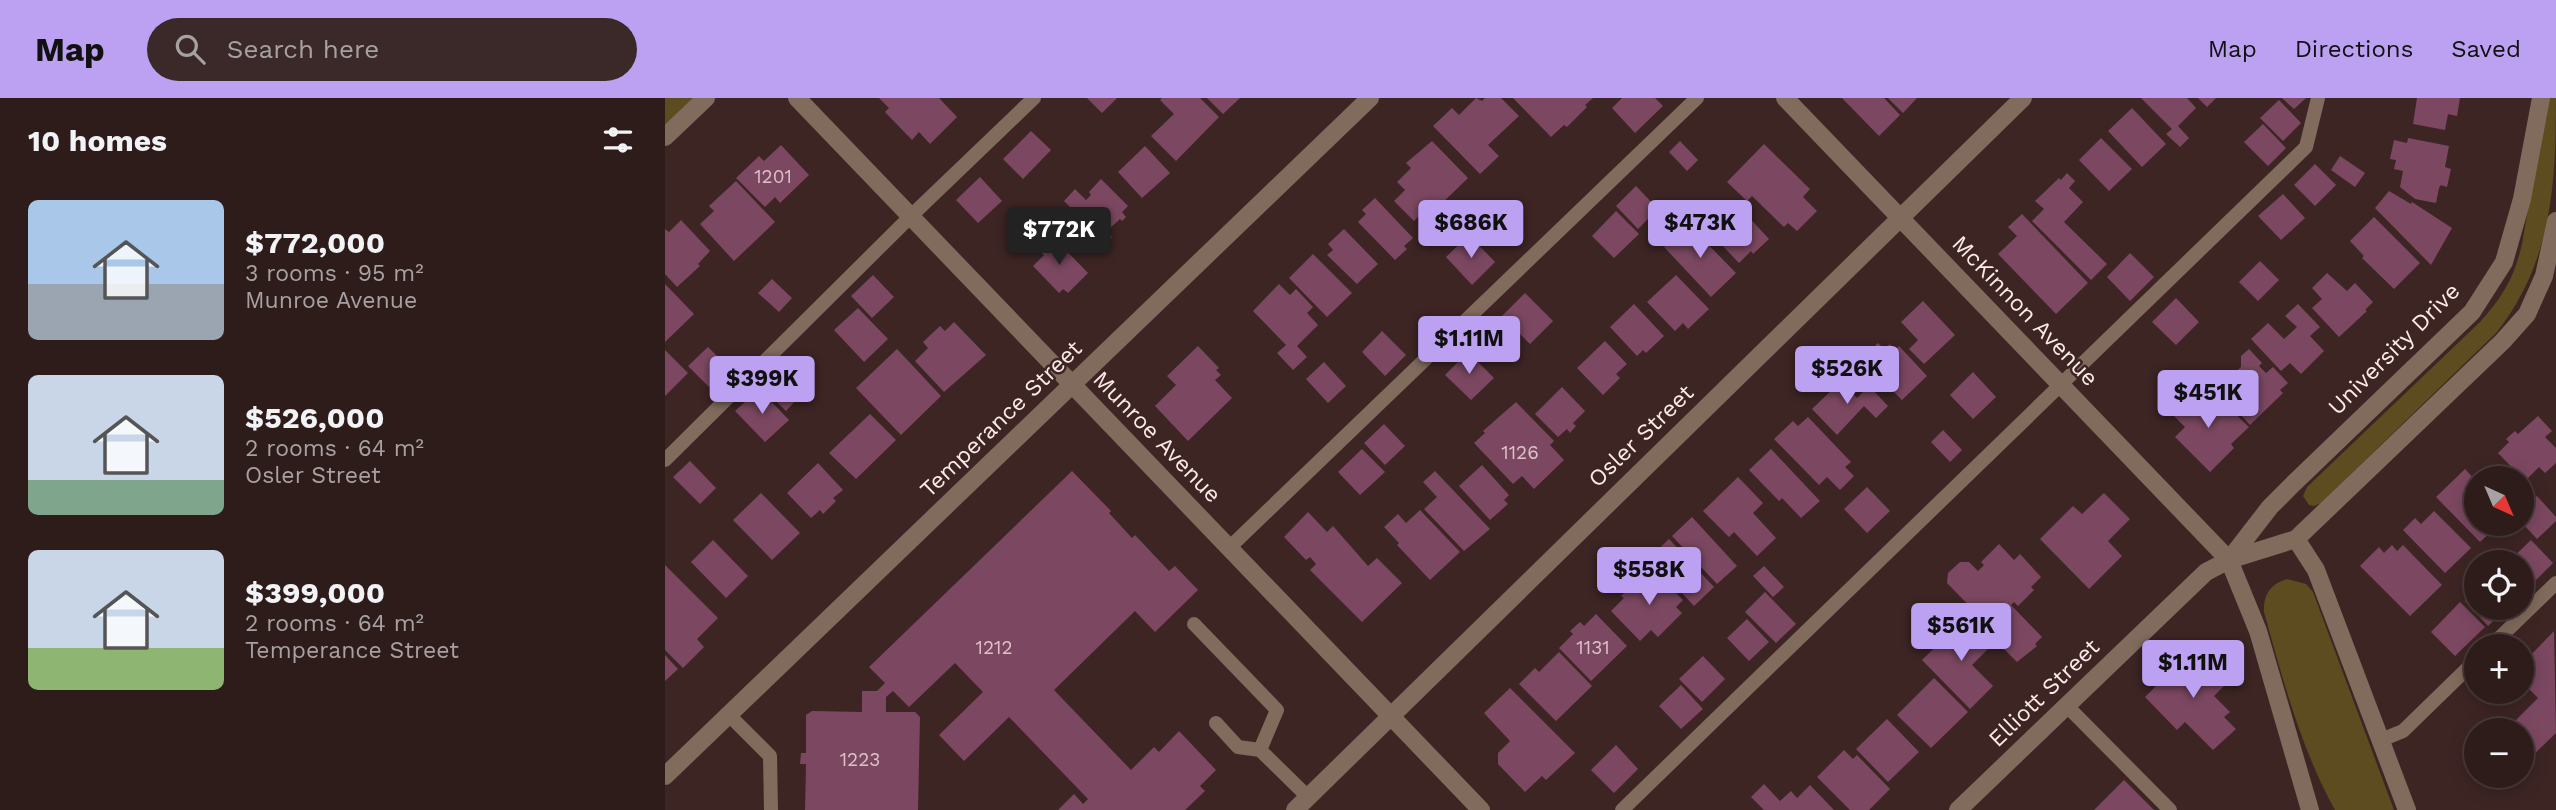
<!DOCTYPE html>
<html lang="en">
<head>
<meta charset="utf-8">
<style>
  :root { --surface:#2e1c1b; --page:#3a2928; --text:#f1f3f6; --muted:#a7a1a3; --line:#493a3a; --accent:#bca0f2 }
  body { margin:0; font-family:"Work Sans",sans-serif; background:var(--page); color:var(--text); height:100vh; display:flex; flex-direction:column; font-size:26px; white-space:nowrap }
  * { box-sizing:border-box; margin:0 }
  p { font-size:23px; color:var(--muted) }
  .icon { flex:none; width:38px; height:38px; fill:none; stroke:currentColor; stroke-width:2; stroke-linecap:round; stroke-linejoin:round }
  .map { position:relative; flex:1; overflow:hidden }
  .panel { display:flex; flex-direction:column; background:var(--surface); width:665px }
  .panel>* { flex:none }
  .needle { width:46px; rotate:136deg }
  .controls { position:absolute; left:1799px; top:368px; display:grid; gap:14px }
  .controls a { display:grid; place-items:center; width:70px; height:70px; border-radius:50%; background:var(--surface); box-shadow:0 4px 18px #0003,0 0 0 2px var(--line); font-size:35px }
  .price { position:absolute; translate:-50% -60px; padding:0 16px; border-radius:7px; background:var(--accent); color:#111; font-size:23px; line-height:46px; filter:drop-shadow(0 2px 4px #0008) }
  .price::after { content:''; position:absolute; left:50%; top:42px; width:21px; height:16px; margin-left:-10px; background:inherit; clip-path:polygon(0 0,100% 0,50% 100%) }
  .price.current { background:#222; color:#fff }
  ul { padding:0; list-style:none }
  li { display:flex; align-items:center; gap:21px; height:175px; padding:0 28px }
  li span { display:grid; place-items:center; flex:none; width:196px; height:140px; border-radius:10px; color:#555 }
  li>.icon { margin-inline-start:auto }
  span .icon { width:84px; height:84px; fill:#fffc; stroke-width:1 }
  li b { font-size:30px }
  h2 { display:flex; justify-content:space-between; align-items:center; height:84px; padding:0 28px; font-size:30px }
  header { display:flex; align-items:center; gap:42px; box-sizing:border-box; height:98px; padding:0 35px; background:var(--accent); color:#111 }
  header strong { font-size:33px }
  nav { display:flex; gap:38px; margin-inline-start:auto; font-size:24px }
  .search { width:490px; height:63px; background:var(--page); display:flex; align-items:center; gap:18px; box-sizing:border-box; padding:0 24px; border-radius:38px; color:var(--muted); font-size:26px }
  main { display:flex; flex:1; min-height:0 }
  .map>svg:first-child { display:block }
  .green { fill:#5d4c1f }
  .building { fill:#7c4861 }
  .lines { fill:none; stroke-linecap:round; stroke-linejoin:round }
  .lane { stroke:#816b5d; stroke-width:14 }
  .street { stroke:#816b5d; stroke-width:18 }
  .labels { text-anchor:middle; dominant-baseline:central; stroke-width:5; stroke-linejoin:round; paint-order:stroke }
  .number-label { font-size:19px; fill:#dcc2c7 }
  .street-label { font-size:23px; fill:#fcebe9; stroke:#3d2524 }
</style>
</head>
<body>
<header>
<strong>Map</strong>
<div class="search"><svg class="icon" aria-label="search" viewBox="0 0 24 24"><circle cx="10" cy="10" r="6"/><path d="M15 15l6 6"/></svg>Search here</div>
<nav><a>Map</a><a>Directions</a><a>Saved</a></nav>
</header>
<main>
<section class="panel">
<h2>10 homes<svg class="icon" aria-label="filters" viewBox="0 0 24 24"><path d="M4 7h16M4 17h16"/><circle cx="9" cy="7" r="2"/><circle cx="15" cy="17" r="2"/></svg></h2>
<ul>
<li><span style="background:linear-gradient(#a9c7e8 60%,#9aa5b1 0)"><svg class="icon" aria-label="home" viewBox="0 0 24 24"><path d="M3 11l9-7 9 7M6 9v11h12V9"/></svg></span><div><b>$772,000</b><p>3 rooms · 95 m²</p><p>Munroe Avenue</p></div></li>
<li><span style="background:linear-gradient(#c9d6e8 75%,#7fa58c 0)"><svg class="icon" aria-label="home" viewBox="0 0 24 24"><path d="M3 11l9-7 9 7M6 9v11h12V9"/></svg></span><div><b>$526,000</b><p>2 rooms · 64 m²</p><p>Osler Street</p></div></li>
<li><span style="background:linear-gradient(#c9d6e8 70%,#8fb573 0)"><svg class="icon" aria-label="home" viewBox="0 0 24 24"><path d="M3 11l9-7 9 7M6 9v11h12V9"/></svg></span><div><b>$399,000</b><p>2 rooms · 64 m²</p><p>Temperance Street</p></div></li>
</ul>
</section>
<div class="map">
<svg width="1891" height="712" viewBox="0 0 1891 712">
  <rect width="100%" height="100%" fill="#3d2524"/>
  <path class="green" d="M0 0H39L0 37Z
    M1882 0H1891C1891 87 1887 163 1832 234L1656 405 1649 408 1644 407 1638 398 1642 389 1815 224C1837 200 1850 178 1857 146Z
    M1622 481 1641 486 1648 494 1729 712H1670C1636 651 1618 582 1599 514 1598 497 1605 486 1622 481Z"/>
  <path class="building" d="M214 0H274L292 19 265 46 254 34 247 42 220 14 224 10Z
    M422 0H452L437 15Z
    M497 0H535L554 19 511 63 486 38 509 16 495 2Z
    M542 0H575L558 16Z
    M811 0 817 3 820 0H836L854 18 823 47 834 58 815 76 768 28 787 10 794 17Z
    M848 0H928L920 7 922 9 902 29 899 27 886 39Z
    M957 0H990L998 8 970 35 947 10Z
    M1177 0H1219L1235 17 1214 38Z
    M1223 0H1252L1238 15Z
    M1476 0H1522L1531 10 1513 28 1524 40 1515 49 1501 36 1507 31Z
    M1533 0H1551L1542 9Z
    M1617 0H1641L1629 11Z
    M1752 0H1795L1792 18 1783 16 1780 32 1748 26Z
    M1614 2 1636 25 1618 43 1595 20Z
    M1467 10 1501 46 1477 69 1443 33Z
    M1598 26 1621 50 1603 68 1579 44Z
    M366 33 386 52 358 81 338 61Z
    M1436 40 1467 71 1444 93 1414 62Z
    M1743 40 1784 48 1780 69 1786 71 1782 89 1776 87 1774 90 1771 105 1750 101 1735 89 1738 73 1729 71 1731 62 1725 61 1729 42 1742 45Z
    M767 43 803 80 765 117 760 112 749 123 729 103 740 92 732 84 746 70 741 65Z
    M1015 43 1033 62 1022 73 1004 54Z
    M1099 46 1145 91 1138 99 1152 113 1132 133 1123 125 1119 129 1087 98 1082 103 1062 84Z
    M116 47 144 77 115 105 110 99 100 109 71 80 94 58 99 63Z
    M480 48 505 75 477 100 453 74Z
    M1675 58 1700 75 1690 89 1666 72Z
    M1650 66 1671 87 1650 108 1629 87Z
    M1402 75 1410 83 1404 90 1418 104 1399 124 1442 166 1426 182 1367 123 1379 111 1370 103 1394 80 1396 82Z
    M315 79 337 103 313 125 291 102Z
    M436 81 463 108 457 114 461 119 457 123 455 121 442 133 447 139 432 154 399 120 407 111 399 103 410 91 421 102 426 97 424 94Z
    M71 83 110 124 69 163 35 126 49 113 44 108Z
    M971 88 993 111 973 131 951 108Z
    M1724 93 1746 106 1747 104 1787 130 1766 167 1710 110Z
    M1618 96 1640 120 1616 142 1593 118Z
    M710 100 748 140 739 148 742 151 730 162 693 124 701 116 697 112Z
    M951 113 974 136 949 160 927 138Z
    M1079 114 1104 141 1088 156 1086 153 1074 165 1051 141Z
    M1357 116 1423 185 1391 216 1333 156 1352 138 1343 129Z
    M1709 119 1755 165 1729 191 1697 160 1699 158 1685 143Z
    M16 122 45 153 33 166 35 168 12 189 0 176V131L4 134Z
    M1023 126 1071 175 1046 199 999 149Z
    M679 131 713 166 692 186 662 157 668 152 663 146Z
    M804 137 830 164 807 187 781 159Z
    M388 139 423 175 403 195 398 191 394 195 368 168 379 157 374 153Z
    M1465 155 1489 179 1465 203 1442 179Z
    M648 156 687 195 662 219 624 180Z
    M1595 163 1614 182 1593 203 1574 184Z
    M1662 175 1682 193 1690 185 1708 204 1700 212 1702 213 1674 239 1647 210 1657 201 1647 190Z
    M208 177 229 199 207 220 186 198Z
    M1011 177 1044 211 1023 231 1018 225 1010 233 982 204Z
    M107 181 127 200 114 214 93 195Z
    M0 186 29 216 0 244Z
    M614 186 625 197 631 191 648 209 642 215 653 227 632 248 642 259 628 272 612 255 621 247 588 213Z
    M860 195 888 223 865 246 837 218Z
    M1511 200 1534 224 1511 247 1487 224Z
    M1258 203 1290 237 1259 266 1244 251 1253 242 1236 224Z
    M969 206 999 238 981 255 978 252 972 258 945 229Z
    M1633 206 1655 229 1645 238 1659 253 1636 276 1625 265 1616 273 1586 241 1603 225 1619 241 1632 229 1620 218Z
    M193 210 223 241 199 264 169 232Z
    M289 224 321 257 279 294 250 263 263 250 258 244 275 228 280 233Z
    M832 224 853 245 840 257 820 236Z
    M717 233 741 257 720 278 697 254Z
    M940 243 962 266 951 276 955 280 938 297 912 270Z
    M1213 245 1219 251 1225 246 1230 252 1234 248 1262 278 1237 302 1224 289 1219 294 1191 265Z
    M533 248 554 270 551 272 556 277 550 282 567 300 523 343 490 308 511 287 502 278Z
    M43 249 64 270 44 289 23 268Z
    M232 251 276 298 236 337 191 290Z
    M1584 251 1597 265 1594 268 1601 275 1608 269 1623 285 1615 292 1618 295 1585 327 1559 299 1573 285 1566 278 1576 269V258Z
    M0 252 23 275 0 298Z
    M803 254 829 280 806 302 780 277Z
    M659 264 681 288 663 305 641 281Z
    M1308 274 1331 299 1308 321 1285 297Z
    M112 280 133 300 121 313 100 292Z
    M1176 283 1192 300 1204 288 1223 308 1211 320 1199 308 1172 337 1147 311Z
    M897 289 920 313 908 325 911 328 905 335 902 331 893 339 870 316Z
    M94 291 124 322 100 344 70 313Z
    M1526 296 1541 310 1553 299 1584 329 1566 346 1569 350 1545 374 1510 339 1520 329 1507 316Z
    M851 304 889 343 885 347 899 362 869 391 857 378 848 386 809 345 820 335 818 333Z
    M205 316 231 342 191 381 164 355Z
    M1873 318 1887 333 1880 339 1891 350V365L1880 375 1874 369 1860 383 1833 355 1844 344 1841 341 1850 333 1853 336Z
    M1143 319 1186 364 1180 369 1189 378 1175 392 1162 379 1154 387 1109 341 1128 323 1133 328Z
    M719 326 740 348 720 367 699 345Z
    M1278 332 1297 352 1285 364 1266 344Z
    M697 351 720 374 695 397 673 374Z
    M1106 351 1155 403 1136 420 1117 400 1114 403 1084 372Z
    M25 363 51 390 35 406 8 379Z
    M153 365 178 392 168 400 171 403 158 416 155 412 146 420 122 395Z
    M817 367 844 397 839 402 843 406 825 422 794 388Z
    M1800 371 1811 383V425H1835L1815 444 1771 399Z
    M407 373 446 413 444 415 467 440 470 437 504 473 510 468 533 492 490 534 470 513 389 592 466 672 489 649 494 654 514 633 551 672 535 688 540 693 520 712H393L409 696 418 706 423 701 344 619 299 663 274 637 318 594 290 565 244 609 228 593 221 599V614H250L255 619 253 712H140L141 666H135L136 655H141V617L147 613 197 614V593H212L220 585 204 569Z
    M770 373 825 431 799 453 759 411 772 399 758 384Z
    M1073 379 1098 405 1088 415 1111 440 1092 458 1069 434 1064 439 1038 413Z
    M1202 389 1225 413 1202 435 1179 411Z
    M96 395 135 435 107 462 68 422Z
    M1439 395 1465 421 1443 443 1457 458 1424 491 1375 441 1408 408 1417 416Z
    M1872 398 1891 419V423L1872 441 1857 425V412Z
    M755 412 795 454 765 482 732 447 734 445 719 429 733 416 741 425Z
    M1769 413 1806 450 1780 475 1738 432 1750 420 1756 426Z
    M643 414 662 434 668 428 703 468 712 460 737 485 697 524 645 472 651 466 645 459 641 462 619 439Z
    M1027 419 1072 468 1052 486 1007 438Z
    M1004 441 1049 489 1029 508 984 460Z
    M48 442 83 478 61 500 26 464Z
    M1866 442 1888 465 1865 488 1857 480V464H1843Z
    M1334 446 1349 462 1355 456 1376 479 1366 489 1369 492 1353 508 1349 504 1346 507 1377 539 1370 546 1372 548 1352 564 1320 532 1324 528 1282 485 1283 475 1295 464H1304L1313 473 1319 467 1316 464Z
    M1727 447 1732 453 1738 447 1777 487 1745 518 1695 468 1714 449 1719 455Z
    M0 467 53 520 32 541 39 549 18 570 0 552Z
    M1099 468 1119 489 1108 499 1088 478Z
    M988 472 1018 502 1011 509 1017 515 993 539 986 532 975 543 946 513 959 500 956 498 968 486 970 489Z
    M1811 492V509H1843L1823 528 1800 503Z
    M1100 494 1131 526 1111 545 1080 514Z
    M1795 504 1820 529 1790 558 1766 534Z
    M931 516 962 548 926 583 894 550 908 536 905 533 915 524 919 528Z
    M1300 520 1327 547 1307 567 1328 588 1305 611 1257 562Z
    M1082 521 1104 544 1084 563 1062 540Z
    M1889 533 1891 635 1864 661 1857 654V632H1841L1873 600 1857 584V566Z
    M894 554 927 588 891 623 854 586 870 570 874 574Z
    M1511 554 1520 563 1527 555 1559 588 1549 598 1565 614 1559 619 1571 631 1548 652 1520 624 1512 632 1480 599 1497 582 1501 586 1510 576 1499 565Z
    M0 557 13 571 0 583Z
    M1038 558 1060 581 1037 604 1014 581Z
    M1269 580 1303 614 1266 650 1232 617Z
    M1016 587 1038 611 1016 631 994 608Z
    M845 590 910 655 881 682 877 678 860 694 833 666V655L845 643 819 615Z
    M1222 621 1254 654 1223 684 1191 651Z
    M951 647 973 671 949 695 926 672Z
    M1179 652 1188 661 1192 657 1225 691 1204 712H1185L1152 679Z
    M1459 682 1489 712H1429Z
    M1099 686 1115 703 1126 693 1132 700 1145 687 1169 712H1099L1086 699Z"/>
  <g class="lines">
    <path class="lane" d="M0 362 246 118 369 0
      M564 450 1032 0
      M529 526 612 612 595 652 643 699
      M1826 548 1891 485
      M1401 607 1505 712
      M63 616 105 658 106 712
      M551 625 573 649 595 652
      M1716 642 1738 633 1811 562
      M957 712 1641 49 1653 0"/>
    <path class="street" d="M132 0 816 712
      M1120 0 1564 462 1593 533 1645 712
      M0 39 41 0
      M1631 441 1651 472 1742 712
      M1564 462 1605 409 1626 388 1807 214 1839 164 1857 101 1876 0
      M0 678 705 0
      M630 712 1358 0
      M1293 712 1541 474 1564 462 1631 441 1838 243 1862 216 1879 178 1891 123"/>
  </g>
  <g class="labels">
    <g class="number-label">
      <text x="108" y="78">1201</text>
      <text x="855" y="354">1126</text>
      <text x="329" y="549">1212</text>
      <text x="928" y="549">1131</text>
      <text x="195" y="661">1223</text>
    </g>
    <g class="street-label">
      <text transform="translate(1360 213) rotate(46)">McKinnon Avenue</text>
      <text transform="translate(1729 251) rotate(-45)">University Drive</text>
      <text transform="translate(336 321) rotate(-44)">Temperance Street</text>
      <text transform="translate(976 338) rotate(-44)">Osler Street</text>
      <text transform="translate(492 339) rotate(46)">Munroe Avenue</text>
      <text transform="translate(1379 595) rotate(-44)">Elliott Street</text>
    </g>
  </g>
</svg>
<div class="controls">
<a><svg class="needle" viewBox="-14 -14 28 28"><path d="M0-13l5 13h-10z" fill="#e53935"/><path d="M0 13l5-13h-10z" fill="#a7a1a3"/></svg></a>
<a><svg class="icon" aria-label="locate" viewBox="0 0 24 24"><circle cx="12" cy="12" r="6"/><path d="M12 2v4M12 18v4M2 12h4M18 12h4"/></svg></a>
<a>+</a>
<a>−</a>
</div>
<b class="price" style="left:806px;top:162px">$686K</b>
<b class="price" style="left:1035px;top:162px">$473K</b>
<b class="price current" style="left:394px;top:169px">$772K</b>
<b class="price" style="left:804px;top:278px">$1.11M</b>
<b class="price" style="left:1182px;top:308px">$526K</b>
<b class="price" style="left:97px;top:318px">$399K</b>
<b class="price" style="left:1543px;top:332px">$451K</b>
<b class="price" style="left:984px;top:509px">$558K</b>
<b class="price" style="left:1296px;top:565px">$561K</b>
<b class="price" style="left:1528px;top:602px">$1.11M</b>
</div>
</main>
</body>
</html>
